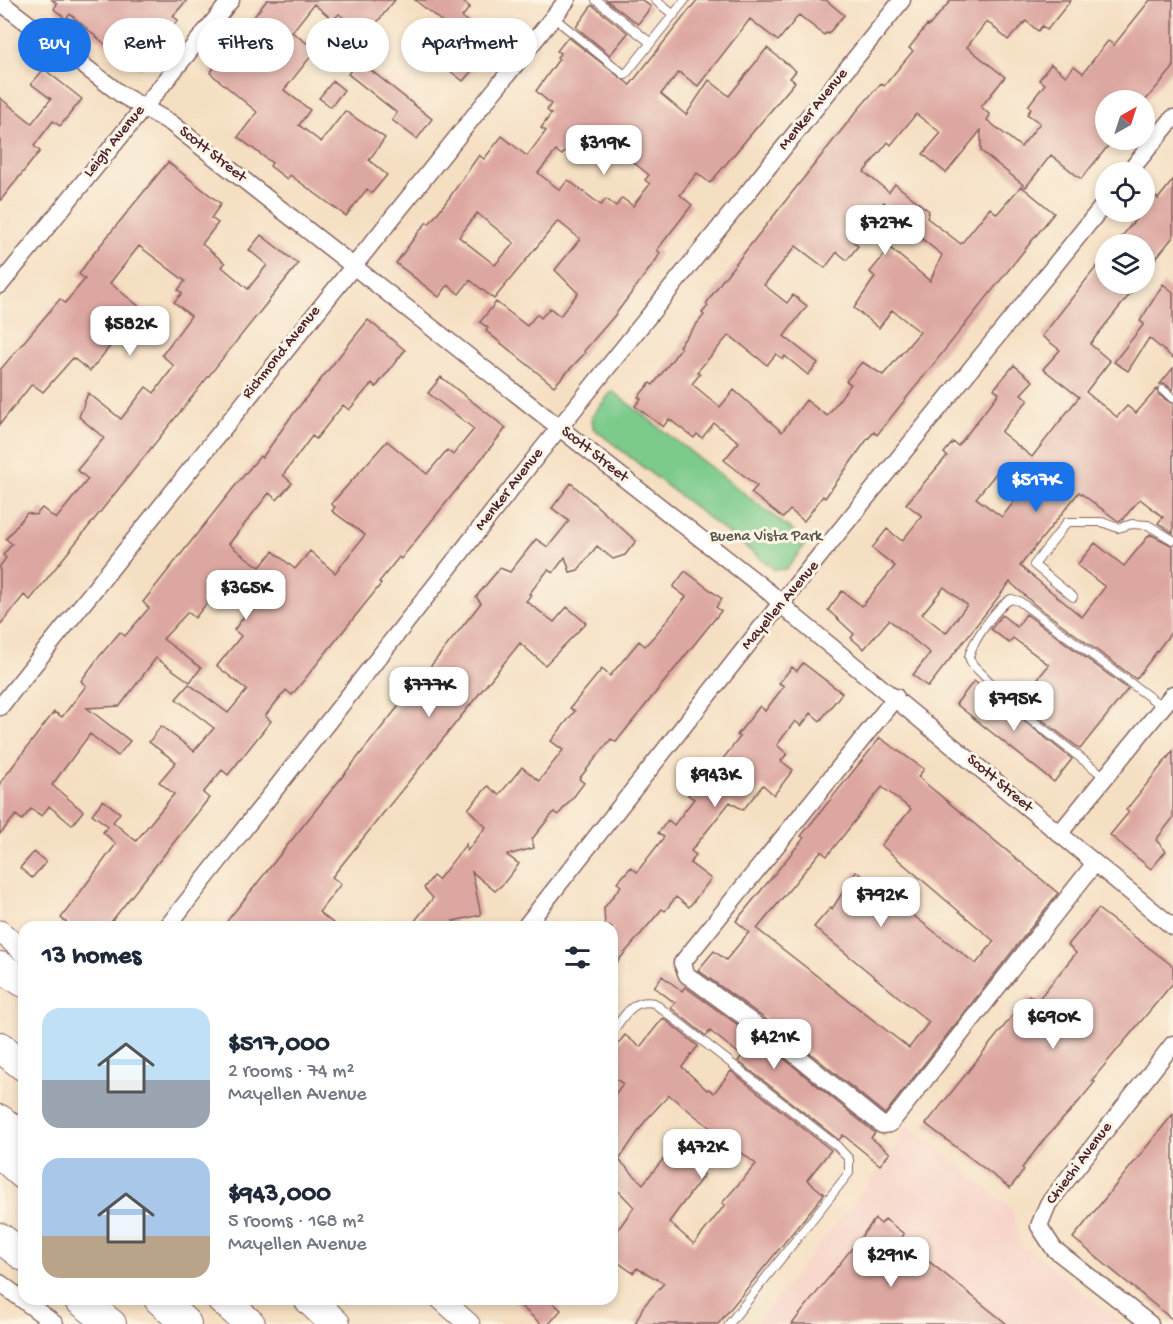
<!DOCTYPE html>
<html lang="en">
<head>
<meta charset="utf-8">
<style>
  :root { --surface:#fff; --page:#f6f6f7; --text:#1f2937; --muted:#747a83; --accent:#1a73e8 }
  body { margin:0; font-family:"Gochi Hand",sans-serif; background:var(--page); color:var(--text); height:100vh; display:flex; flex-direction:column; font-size:22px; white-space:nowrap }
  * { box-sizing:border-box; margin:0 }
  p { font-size:20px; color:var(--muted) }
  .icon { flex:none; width:33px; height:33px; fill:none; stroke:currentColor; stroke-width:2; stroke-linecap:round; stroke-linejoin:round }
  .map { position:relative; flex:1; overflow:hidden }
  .panel { position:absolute; left:18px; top:921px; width:600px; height:384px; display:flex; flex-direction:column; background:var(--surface); border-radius:18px; box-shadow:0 3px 9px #0003 }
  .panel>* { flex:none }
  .banner { position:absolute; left:18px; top:18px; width:600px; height:54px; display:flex; gap:12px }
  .needle { width:39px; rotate:39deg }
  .tools { position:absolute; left:1095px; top:90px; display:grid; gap:12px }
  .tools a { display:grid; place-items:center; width:60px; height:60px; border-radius:50%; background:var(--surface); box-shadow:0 3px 9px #0003; font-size:30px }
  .price { position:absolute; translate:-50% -51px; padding:0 14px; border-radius:12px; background:#fff; color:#222; font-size:20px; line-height:39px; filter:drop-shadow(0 2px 3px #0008) }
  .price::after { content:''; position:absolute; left:50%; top:36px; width:18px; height:14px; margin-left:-9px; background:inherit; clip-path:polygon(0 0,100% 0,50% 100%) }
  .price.active { background:var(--accent); color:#fff }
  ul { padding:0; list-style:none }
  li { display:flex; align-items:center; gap:18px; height:150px; padding:0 24px }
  li span { display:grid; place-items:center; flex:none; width:168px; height:120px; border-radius:18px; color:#555 }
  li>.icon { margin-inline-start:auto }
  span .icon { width:72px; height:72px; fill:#fffc; stroke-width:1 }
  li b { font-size:26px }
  h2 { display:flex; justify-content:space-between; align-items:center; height:72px; padding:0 24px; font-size:26px }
  .chip { padding:0 21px; border-radius:27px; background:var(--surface); box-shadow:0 3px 9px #0003; font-size:21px; line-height:54px }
  .chip.active { background:var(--accent); color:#fff }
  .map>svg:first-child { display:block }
  .built { fill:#f7d1c8 }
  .green { fill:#7ccb8b; stroke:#63755b; stroke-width:1.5 }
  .building { fill:#dda7a1; fill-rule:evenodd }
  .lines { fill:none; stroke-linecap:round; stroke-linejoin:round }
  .service-casing { stroke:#866260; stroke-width:10 }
  .minor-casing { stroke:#866260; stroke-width:19 }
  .tertiary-casing { stroke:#866260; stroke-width:23 }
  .motorway-casing { stroke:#866260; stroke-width:32 }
  .service { stroke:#fff; stroke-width:8 }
  .minor { stroke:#fff; stroke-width:16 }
  .tertiary { stroke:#fff; stroke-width:21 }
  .motorway { stroke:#fff; stroke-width:30 }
  .labels { text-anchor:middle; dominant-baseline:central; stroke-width:6; stroke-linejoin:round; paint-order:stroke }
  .street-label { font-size:16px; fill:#4a1f2b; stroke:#fcf5e5 }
  .park-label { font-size:16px; fill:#595348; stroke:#fcf5e5 }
</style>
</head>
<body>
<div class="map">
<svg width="1173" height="1324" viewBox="0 0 1173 1324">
  <rect width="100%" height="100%" fill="#fcf5e5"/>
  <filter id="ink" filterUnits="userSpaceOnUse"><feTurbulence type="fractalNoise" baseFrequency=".0167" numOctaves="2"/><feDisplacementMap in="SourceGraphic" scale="12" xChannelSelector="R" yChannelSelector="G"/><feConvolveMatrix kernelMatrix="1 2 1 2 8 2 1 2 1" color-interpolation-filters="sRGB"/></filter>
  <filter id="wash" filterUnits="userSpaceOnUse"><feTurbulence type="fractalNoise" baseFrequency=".008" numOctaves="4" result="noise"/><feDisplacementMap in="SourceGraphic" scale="24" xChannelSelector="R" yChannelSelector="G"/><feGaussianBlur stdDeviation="1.35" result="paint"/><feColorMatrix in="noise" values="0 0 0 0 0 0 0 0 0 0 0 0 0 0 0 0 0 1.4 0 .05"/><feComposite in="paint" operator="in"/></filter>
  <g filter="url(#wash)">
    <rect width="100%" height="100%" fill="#f5dfc2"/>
    <path class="built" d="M908 1125 1013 1210 1019 1241 1123 1324H756L893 1153Z"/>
    <path class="green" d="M612 391 807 542 787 569 775 570 593 428 592 416Z"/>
    <g id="blocks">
      <path class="building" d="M52 0H187L173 16 178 20 140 69 131 61 128 64 70 14 66 19 54 9 57 4Z
        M267 0H395L366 36 339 14 333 20 314 4 292 32 316 50 284 90 310 110 299 125 321 142 345 111 385 138 369 160 387 175 372 193 367 189 346 216 290 175 287 179 270 166 272 163 238 137 257 112 210 73Z
        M415 0H460L470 7 462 17 492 42 488 47 491 49 463 81 430 55 446 33 442 29 446 25Z
        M606 0H642L651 7 638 24Z
        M697 0H826L844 15 828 34 826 33 824 35 799 15 778 41 750 19 698 86 679 72 661 94 686 115 709 80 729 96 767 48 796 71 790 78 795 82 710 183 697 173 680 195 692 205 657 250 660 253 656 260 615 315 584 351 585 353 554 386 486 331 488 328 480 322 496 302 527 326 537 314 541 318 550 308 560 316 578 293 555 270 580 239 558 221 494 299 470 280 459 294 448 285 439 297 396 263 417 234 427 222 429 224 449 198 479 155 484 159 502 136 527 156 546 131 541 128 551 114 547 110 551 104 536 91 559 59 557 58 560 53 557 51 568 37 630 85ZM573 142 584 150 587 146 607 161 616 148 649 175 645 180 650 184 633 206 622 198 616 206 606 199 601 205 568 180 560 190 538 173 556 151 562 155ZM477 213 514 243 495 265 459 237Z
        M951 0H1071L1047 30 1042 26 1038 31 1026 21 1008 40 987 21 967 47 1005 77 981 107 990 115 987 120 1021 147 1040 123 1027 114 1031 109 1028 106 1045 84 1039 80 1051 64 1066 76 1074 66 1083 73 1108 41 1114 45 1150 0H1173V68L1144 102 1106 100V140H1113L1081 179 1051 155 1026 187 981 151V130L946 173 923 154 941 133 916 114 891 145 888 142 864 172 889 192 895 184 929 211 927 218 961 244 990 208 997 214 1021 186 1054 213 877 435 874 432 866 441 825 498 823 496 804 521 790 510 783 518 751 493 757 486 724 460 739 442 714 423 702 438 697 434 694 438 669 419 663 427 635 406 641 399 638 397 650 383 653 385 681 348 679 346 704 315 702 313 708 306 706 304 721 282 856 112 881 83 884 86 913 51 909 48 927 25 929 26ZM884 202 909 222 906 226 942 255 930 281 890 248 870 272 875 277 854 308 879 328 892 310 920 332 883 375 862 362 846 381 851 384 827 416 806 400 782 432 734 390 720 407 692 384 700 374 697 372 729 335 767 365 776 354 783 359 785 356 808 375 818 363 784 336 807 306 793 295 787 303 764 285 796 246 825 268 837 252 847 260 858 246 852 240Z
        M592 5 628 33 610 55 576 27Z
        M358 60 432 119 417 139 392 120 397 113 348 74Z
        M44 69 82 99 60 126 53 121 34 146 40 151 0 201V98L32 123 51 99 31 84Z
        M333 81 344 90 331 107 319 98Z
        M168 162 221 204 211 218 218 223 202 244 225 263 222 267 248 289 267 265 249 250 261 235 298 264 30 600 24 595 0 625V566L6 558 3 555 12 544 6 539 27 513 36 515 42 508 56 519 88 479 77 470 104 438 79 417 88 393 121 419 146 387 154 393 174 366 162 355 191 316 174 302 182 293 178 290 185 281 139 246 110 283 141 308 128 322 136 328 123 345 116 339 90 371 73 358 43 392 32 384 0 424V370L60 299 65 303 85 279 79 274 90 258Z
        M1173 180V237L1144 273V244H1116L1141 212H1144V207L1154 195 1158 199Z
        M1097 266 1106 273V284H1138L1090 344 1110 361 1086 392 1117 417 1127 406 1136 413 1157 389 1159 395 1173 404V533L1158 523 1163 517 1140 499 1122 520 1118 521 1079 492 1020 566 1082 617 1105 587 1077 565 1095 543 1124 566 1150 534 1173 546V630L1136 679 1034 604 1010 582 928 687 913 675 930 653 889 620 864 649 851 638 854 634 828 610 842 591 862 606 895 566 872 548 887 529 902 541 922 516 906 504 947 456 944 453 953 442 958 446 999 393 994 389 1014 365 1033 381 1021 394 1028 400 1001 432 1032 457 1079 397 1043 369 1060 350 1042 336ZM1001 467 1025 488 1002 517 976 498ZM944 587 967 605 946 633 922 614Z
        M1163 284 1173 292V358L1149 338 1128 371 1114 362 1144 324 1140 321Z
        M368 320 405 350 376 387 372 383 349 410 343 405 316 439 312 436 283 475 292 483 277 500 269 493 229 544 240 553 260 567 273 551 295 569 310 551 335 573 365 535 332 511 335 507 331 504 387 441 427 474 447 450 453 455 474 429 428 393 441 377 506 428 401 559 399 557 379 582 381 584 292 695 286 690 265 716 271 721 228 775 222 770 203 793 209 798 107 927H73L61 918 116 844 103 832 108 826 92 814 103 800 120 813 113 822 136 841 174 794 159 782 176 762 149 742 161 726 194 751 214 728 176 699 189 684 228 713 247 690 217 666 241 636 234 630 249 610 221 585 195 618 188 612 163 639 201 668 190 682 156 658 120 706 87 708 130 741 118 756 90 734 52 785 83 811 72 825 49 806 42 816 31 809 22 820 16 815 0 834V783L54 712 62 717 86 686 81 681 98 658 120 632 125 636 149 608 143 602 235 486 260 456 262 458 290 418Z
        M1173 368V390L1165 384H1160Z
        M571 483 636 541 625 555 613 559 597 546 578 570 570 572 565 557 553 573 548 570 529 594 531 595 526 601 554 622 567 607 586 623 545 665 520 643 332 877 341 884 319 912 338 927H235L227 921 481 603 476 597 500 568 510 572 536 539 548 547 569 521 552 508Z
        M685 571 722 599 716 607 721 611 616 742 611 739 579 779 584 783 575 795 558 815 554 812 532 839 534 848 507 855 519 864 503 884 495 891 472 872 481 915 453 921 461 927H410L433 898 424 888 433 876 438 880 466 844 467 851 486 827 468 809 488 786 499 795 522 767 539 781 563 750 551 741 575 711 570 708 602 669 610 676 639 641 645 646 656 634 686 597 673 587Z
        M1026 614 1128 689 1080 749 1019 702 1049 665 1013 638 1009 643 991 629 1002 615 1017 627Z
        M803 663 842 693 820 721 811 713 801 726 795 721 777 745 787 754 781 761 793 770 774 795 763 785 743 810 730 802 691 851 696 855 690 863 711 879 689 907 676 897 665 911 662 909 612 968V927H605L604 908 621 886 617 883 631 867 637 872 664 837 658 833 668 820 674 825 694 799 688 795 711 766 715 769 740 737 737 735 760 706 765 711 784 686 779 683 792 667 797 671Z
        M974 681 1072 759 1054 782 956 704Z
        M880 738 924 769 918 777 1058 893 885 1114 789 1036 698 970 714 951 726 960 749 932 736 921 804 838 801 836ZM882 787 911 809 881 845 994 941 976 964 856 871 832 909 831 907 814 927 929 1022 909 1048 757 929 821 851 827 856Z
        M1173 751V818L1156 840 1166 851 1151 869 1110 835 1129 812 1126 810Z
        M34 852 46 862 32 878 20 868Z
        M1098 909 1173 966V983L1092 1080 1095 1082 1076 1105 1045 1138 1022 1168 1024 1170 1010 1188 926 1124 1029 995 1037 1001 1076 953 1068 945Z
        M662 976 682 991 685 987 776 1052 875 1133 871 1138 890 1153 880 1165 843 1135 839 1140 738 1061 742 1056 710 1031 706 1036 671 1008 675 1003 654 987Z
        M663 1018 698 1046 682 1067 707 1090 709 1089 714 1093 731 1071 831 1150 807 1180 824 1194 718 1324H635L643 1307 664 1283 637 1268 633 1273 612 1258V1238L634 1207 612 1184V1098L623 1084 612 1076V1051L625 1035 640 1047ZM669 1095 756 1164 722 1203 725 1205 694 1244 669 1222 704 1175 688 1160 684 1165 672 1148 643 1184 619 1160 646 1120Z
        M1173 1114V1320L1073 1238Z
        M875 1219 881 1224 885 1219 904 1234 901 1239 1007 1324H792Z
        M513 1299H549L561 1310 549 1324H541Z"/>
    </g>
  </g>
  <g filter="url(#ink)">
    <use href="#blocks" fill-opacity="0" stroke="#866260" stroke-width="1.5"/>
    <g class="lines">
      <g class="service-casing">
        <path id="service" d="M596 0 651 43
          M655 0 674 15
          M553 17 625 75 685 0
          M1163 390 1173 398
          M1073 597 1034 565 1067 522H1102L1118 528 1132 524 1148 525 1173 540
          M1105 777 1014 706 972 664 969 657C972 642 997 606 1011 599L1019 601 1163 707
          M612 1032C624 1017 632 998 654 1003L837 1146 849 1159V1173L729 1324"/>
      </g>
      <g class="minor-casing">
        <path id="minor" d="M0 2 122 95 171 123 770 593 794 616 1173 927
          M1129 172 1173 118
          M0 285 231 0
          M896 697 682 963 687 975 782 1044 882 1125 890 1124 1095 863
          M0 707 567 0
          M1059 834 1173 694
          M167 927 543 448 902 0
          M525 927 761 628 1106 202
          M0 1283 55 1324
          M1150 1324 1054 1249 1039 1226 1048 1204 1173 1044"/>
      </g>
      <g class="tertiary-casing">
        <path id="tertiary" d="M0 931 24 952
          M441 1299 469 1324"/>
      </g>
      <g class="motorway-casing">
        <path id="motorway" d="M0 967 24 982
          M0 1047 24 1066
          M0 1120 24 1139
          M0 1153 24 1175
          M0 1238 24 1256
          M79 1299 111 1324
          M159 1299 186 1324
          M222 1299 250 1324
          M309 1299 335 1324"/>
      </g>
      <use href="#service" class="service"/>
      <use href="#minor" class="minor"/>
      <use href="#tertiary" class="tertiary"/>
      <use href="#motorway" class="motorway"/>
    </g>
  </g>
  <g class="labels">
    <g class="street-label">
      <text transform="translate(814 110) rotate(-51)">Menker Avenue</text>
      <text transform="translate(115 142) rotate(-51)">Leigh Avenue</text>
      <text transform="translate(212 155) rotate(38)">Scott Street</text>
      <text transform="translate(282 353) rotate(-51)">Richmond Avenue</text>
      <text transform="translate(594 455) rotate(38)">Scott Street</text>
      <text transform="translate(510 490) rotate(-52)">Menker Avenue</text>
      <text transform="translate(781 606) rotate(-50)">Mayellen Avenue</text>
      <text transform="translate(999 784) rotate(40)">Scott Street</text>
      <text transform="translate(1080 1164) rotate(-53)">Chiechi Avenue</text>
    </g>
    <g class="park-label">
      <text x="766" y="537">Buena Vista Park</text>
    </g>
  </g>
</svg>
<div class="tools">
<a><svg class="needle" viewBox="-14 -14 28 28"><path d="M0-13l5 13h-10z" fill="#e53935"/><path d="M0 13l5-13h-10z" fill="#747a83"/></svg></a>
<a><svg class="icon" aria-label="locate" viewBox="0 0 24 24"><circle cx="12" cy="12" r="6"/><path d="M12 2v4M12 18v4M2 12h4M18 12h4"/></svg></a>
<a><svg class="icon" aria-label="layers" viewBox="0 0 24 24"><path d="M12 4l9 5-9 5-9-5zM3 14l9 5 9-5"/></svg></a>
</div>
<b class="price" style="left:604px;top:176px">$319K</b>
<b class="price" style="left:885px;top:256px">$727K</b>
<b class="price" style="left:130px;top:357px">$582K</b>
<b class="price active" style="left:1036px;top:513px">$517K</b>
<b class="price" style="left:246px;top:621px">$365K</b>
<b class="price" style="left:429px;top:718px">$777K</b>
<b class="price" style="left:1014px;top:732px">$795K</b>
<b class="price" style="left:715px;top:808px">$943K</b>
<b class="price" style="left:881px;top:928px">$792K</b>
<b class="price" style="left:1053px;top:1050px">$690K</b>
<b class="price" style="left:774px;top:1070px">$421K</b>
<b class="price" style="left:702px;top:1180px">$472K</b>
<b class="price" style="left:891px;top:1288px">$291K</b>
<div class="banner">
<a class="chip active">Buy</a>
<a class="chip">Rent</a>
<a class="chip">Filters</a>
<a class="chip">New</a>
<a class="chip">Apartment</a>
</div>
<section class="panel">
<h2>13 homes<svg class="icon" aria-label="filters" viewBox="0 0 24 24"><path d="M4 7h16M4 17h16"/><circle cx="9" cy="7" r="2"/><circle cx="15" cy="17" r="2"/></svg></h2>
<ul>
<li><span style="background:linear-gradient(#bfe0f5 60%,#9aa5b1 0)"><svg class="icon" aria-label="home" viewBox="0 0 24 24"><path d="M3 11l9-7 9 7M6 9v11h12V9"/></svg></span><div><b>$517,000</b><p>2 rooms · 74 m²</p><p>Mayellen Avenue</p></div></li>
<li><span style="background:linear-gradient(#a9c7e8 65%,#b9a48a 0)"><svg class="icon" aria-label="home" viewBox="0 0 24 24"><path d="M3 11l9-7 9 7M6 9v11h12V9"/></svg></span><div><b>$943,000</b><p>5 rooms · 168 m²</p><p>Mayellen Avenue</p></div></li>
</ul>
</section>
</div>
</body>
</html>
